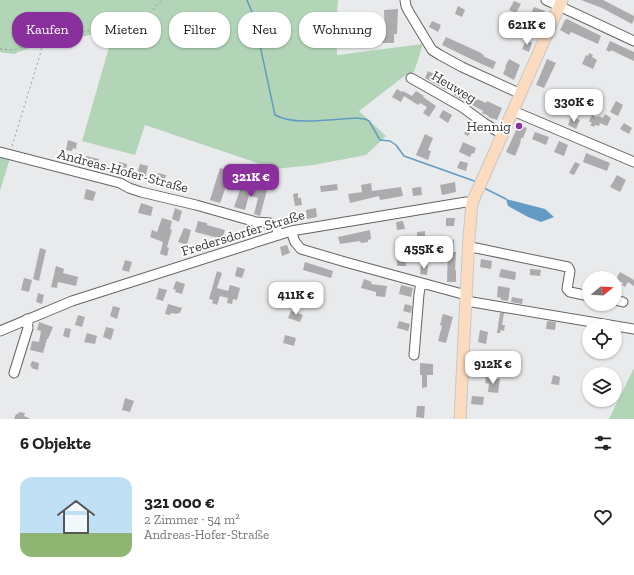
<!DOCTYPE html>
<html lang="de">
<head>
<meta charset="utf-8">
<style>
  :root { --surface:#fff; --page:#f2f2f2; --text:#222; --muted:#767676; --accent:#8a309d }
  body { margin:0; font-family:"Zilla Slab",serif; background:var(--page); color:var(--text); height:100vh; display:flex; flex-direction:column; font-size:15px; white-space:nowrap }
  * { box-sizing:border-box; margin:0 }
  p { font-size:13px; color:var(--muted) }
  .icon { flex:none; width:22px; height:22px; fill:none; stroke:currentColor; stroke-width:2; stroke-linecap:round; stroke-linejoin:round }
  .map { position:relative; height:419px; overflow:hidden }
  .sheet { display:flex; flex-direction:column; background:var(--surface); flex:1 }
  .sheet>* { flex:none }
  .banner { position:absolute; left:12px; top:12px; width:400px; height:36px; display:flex; gap:8px }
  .needle { width:26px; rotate:72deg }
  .tools { position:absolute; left:582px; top:271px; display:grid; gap:8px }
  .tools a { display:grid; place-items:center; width:40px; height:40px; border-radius:50%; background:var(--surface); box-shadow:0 1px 3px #0004; font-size:20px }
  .price { position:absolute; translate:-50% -34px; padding:0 9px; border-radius:8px; background:#fff; color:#222; font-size:13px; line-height:26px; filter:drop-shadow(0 1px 2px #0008) }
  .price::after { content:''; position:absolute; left:50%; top:24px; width:12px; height:9px; margin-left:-6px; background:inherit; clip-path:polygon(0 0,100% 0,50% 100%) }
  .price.current { background:var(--accent); color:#fff }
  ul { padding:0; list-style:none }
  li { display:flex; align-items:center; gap:12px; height:100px; padding:0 20px }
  li span { display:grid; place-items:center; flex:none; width:112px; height:80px; border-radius:12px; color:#555 }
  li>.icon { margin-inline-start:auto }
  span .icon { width:48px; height:48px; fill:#fffc; stroke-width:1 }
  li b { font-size:17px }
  h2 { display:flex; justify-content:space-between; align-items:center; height:48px; padding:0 20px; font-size:17px }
  .pill { padding:0 14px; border-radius:16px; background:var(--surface); box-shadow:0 1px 3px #0004; font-size:14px; line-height:36px }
  .pill.current { background:var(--accent); color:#fff }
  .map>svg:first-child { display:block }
  .green { fill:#b1d5b6 }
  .water { fill:#629cc4 }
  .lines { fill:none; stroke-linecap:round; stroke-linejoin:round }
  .stream { stroke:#629cc4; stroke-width:1.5 }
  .building { fill:#adabad }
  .minor-casing { stroke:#636466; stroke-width:11 }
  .major-casing { stroke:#c7c8c8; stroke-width:13 }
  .path { stroke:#999a9b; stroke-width:1; stroke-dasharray:2 3; stroke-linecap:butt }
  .minor { stroke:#fff; stroke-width:9 }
  .major { stroke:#fddbbe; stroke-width:11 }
  .poi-dot { fill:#8a309d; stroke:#fff; stroke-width:1.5 }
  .labels { text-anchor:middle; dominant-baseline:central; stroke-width:3.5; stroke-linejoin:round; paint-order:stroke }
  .street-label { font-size:14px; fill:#383939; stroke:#fff }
  .poi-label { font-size:14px; fill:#383939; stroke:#fff; text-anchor:end }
</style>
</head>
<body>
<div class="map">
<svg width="634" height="419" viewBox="0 0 634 419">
  <rect width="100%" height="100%" fill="#e9eaec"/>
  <path class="green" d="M0 0H338L336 27 337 55 423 44 414 72 407 74 359 111 386 136 366 155 313 165 275 169 145 125 135 155 82 141 114 30 32 47 14 54 0 52Z
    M0 155 10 158 0 191Z
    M634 368V419H609Z"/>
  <path class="water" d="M506 199 545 209 554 217 541 222 528 217 508 206Z"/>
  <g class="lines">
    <path class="stream" d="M247 0 256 22 261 50 275 115C295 126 333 119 356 118L365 119 369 121 380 140 390 141 396 145 404 156 477 182
      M484 188 506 199"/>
  </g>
  <path class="building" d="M581 0H603L634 16V19L632 24 602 8Z
    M514 1 521 4 516 13 509 10Z
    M458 6 465 10 462 17 455 14Z
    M534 7 545 11 542 18 531 13Z
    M398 9 397 34H394V43H369V31H368V26H364V22H369V19L373 18V38H385L384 10Z
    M567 19 601 36 598 44 571 32 569 35 560 30 565 20Z
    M432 21 441 25 438 32 429 27Z
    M446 37 479 52 484 55 483 56 496 62 493 69 475 61 442 45Z
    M526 41 532 43 529 52 522 49Z
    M610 41 634 52V61L611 50 610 52 606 50Z
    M589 53 593 55 592 57 597 60 593 69 582 64 586 55 588 56Z
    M509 59 520 65 514 80 503 74 506 67H505Z
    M547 59 556 63 544 88 536 85Z
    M428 71 436 75 435 77 450 84 446 90 425 78Z
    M397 89 402 92 403 91 412 96 416 91 424 96 423 97 436 106 429 117 423 113 427 107 420 103 418 105 404 96 401 102 392 97Z
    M456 89 486 103 487 101 502 108 497 120 488 117 489 116 482 113 483 111 454 95Z
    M552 93 564 98 559 110 547 105Z
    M616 101 623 105 618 116 610 112Z
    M443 110 452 115 448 123 439 117Z
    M605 114 611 118 607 126 600 123 599 126 595 125 594 127 590 125 592 123 589 121 592 115 597 118 598 116 603 118Z
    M571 117 580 120 576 129 568 125Z
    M468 121 480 127 477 133 471 131 468 136 464 134 469 126 466 125Z
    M624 123 632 128 629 134 620 129Z
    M519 125 527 128 523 138H521L520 144 515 156 506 152 518 126Z
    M535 132 549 137 546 145 532 139Z
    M425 134 433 138 428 150 431 151 428 160 416 155Z
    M68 140 77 143 76 149 73 148 72 151 66 150Z
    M559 141 568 145 564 156 554 152Z
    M463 142 476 148 474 154 472 153 470 157 459 152Z
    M586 153 610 163 607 171 583 162Z
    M86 156 99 159 97 168 84 165Z
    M460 161 468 163 466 171 457 168Z
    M119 162 127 164 126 170 132 171 130 176 112 173 114 164 118 165Z
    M575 162 580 164 574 175 569 173Z
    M140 164 148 166 145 179 136 177Z
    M220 168 229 171 226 179 228 181 220 203 210 200Z
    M158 173 166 175 164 184 156 181Z
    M617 175 626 180 620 192 610 187Z
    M455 182 456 192 442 195 440 185Z
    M371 183 372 191 401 187 403 196 380 200 379 196 350 203 348 194 362 192 361 185Z
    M242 184 261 190V188L267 190 260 216 254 214 258 198 249 195 245 210 234 207Z
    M337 184 338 190 321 192 320 186Z
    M421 187 422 195 413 196 412 188Z
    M86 189 96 192 93 201 84 199Z
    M298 193V198H301L302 205 295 206 293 194Z
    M141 203 153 207 151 216 138 213Z
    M175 208 182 211 179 222 172 219Z
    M316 208 317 217 307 219 306 210Z
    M162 218 172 221 170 229 172 230 167 247 169 248 167 256 160 254 163 242 150 237 152 230 157 232Z
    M446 218H455L454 226H446Z
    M198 221 207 223V225L225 230 222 239 195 232Z
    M403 221 405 229 397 230 396 222Z
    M184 228 191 230 187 245 178 242Z
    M370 230 371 239 368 240V242L361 243 360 241 340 244 338 237Z
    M425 231V240H417V232Z
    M446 239 454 240 453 252H456L455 270H456V282H447L448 247H445Z
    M287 245 290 253 282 256 280 247Z
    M40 248 46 250 39 281 33 279Z
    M397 259H405L406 266H397Z
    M481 259 492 261 491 269 480 267Z
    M125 260 132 262 129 272 122 270Z
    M305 262 333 271 331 278 303 270Z
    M421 264 428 265 427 275 420 274Z
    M56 266 64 269 63 273 78 277 76 286 58 282 57 288 51 287Z
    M237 267 245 269 242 278 235 276Z
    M501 269 516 272 515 280 499 277Z
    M530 269 541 270 540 276 530 275Z
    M217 271 222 273 217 288 228 291 230 285 240 288 237 300 233 299 232 304 227 303 228 298 220 296 217 305 212 303 213 300 209 299Z
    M620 272 634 280V286L628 282 625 287 622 285 623 283 616 279Z
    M24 278 32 280 29 292 21 290Z
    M364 279 372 282 371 284 387 286 385 297 376 296V292L361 288Z
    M176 281 185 284 182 294 175 292 176 290 173 289Z
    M401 285 413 288 411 297 399 294Z
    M498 286 510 288 508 301 501 300V298L497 297Z
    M159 288 167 290 163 301 156 299Z
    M38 293 44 295 42 304 36 302Z
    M512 297 523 299 522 304 511 302Z
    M168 304 182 308 180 313H178L177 314 171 313 170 315 165 314Z
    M405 304 412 306 411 313 403 311Z
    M113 306 120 308 117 319 110 316Z
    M291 311 303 315 300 322 288 318Z
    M500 313H504L502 325H505L504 331 501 330 500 333H497Z
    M443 314 453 317 446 343 438 341 442 326 440 325Z
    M78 315 85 317 82 327 75 325Z
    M399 321 410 324 408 331 397 328Z
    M547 321 556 322 555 330 546 329Z
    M39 322 53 327 48 339H47L43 353 30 350 32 341 39 342 41 331 37 330Z
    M106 327 114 329 111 340 103 337Z
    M65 328 71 329 69 338 63 336Z
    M480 330 488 332 486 344 478 342Z
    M87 333 97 336 95 344 84 342Z
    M285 335 296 338 294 346 283 343Z
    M32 361 39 363 38 370 31 368 32 366H30Z
    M420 363 433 364V375H427V387L422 388V375H420Z
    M553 375 560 377 559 385 551 384Z
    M486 377 500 379 498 393 488 392 489 384 485 383Z
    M472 396 484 397 483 405 471 404Z
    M125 398 134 401 130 412 122 410Z
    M417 406H425L424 418 416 417Z
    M19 412 25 413 24 416 29 418V419H14L16 414H18Z"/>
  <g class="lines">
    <g class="minor-casing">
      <path id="minor" d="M405 0 406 6 409 12 432 50 440 55 462 67 521 94
        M546 0 634 41
        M411 78 462 107 484 123 502 134
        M513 111 634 162
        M0 152 120 183 129 188 141 192 196 205 256 222 270 223 276 227 279 235
        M291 231 295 242 301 249 345 262 466 295
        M468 247 476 248 568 267 570 271 567 289 570 292 589 296
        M615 300 623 302
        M466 301 634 329
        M0 331 72 301 291 231 466 202 472 203
        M414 355 419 294 421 283
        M14 373 28 328 27 319"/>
    </g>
    <g class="major-casing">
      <path id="major" d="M460 419 469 237 472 203 562 0"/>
    </g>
    <path class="path" d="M0 49 14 50 43 40 121 24 148 15 162 0
      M12 146 40 55 43 40"/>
    <use href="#minor" class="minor"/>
    <use href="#major" class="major"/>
  </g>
  <circle class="poi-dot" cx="519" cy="126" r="4"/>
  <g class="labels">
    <g class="street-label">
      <text transform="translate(454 87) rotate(31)">Heuweg</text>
      <text transform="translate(123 171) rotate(15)">Andreas-Hofer-Straße</text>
      <text transform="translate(243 233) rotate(-17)">Fredersdorfer Straße</text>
    </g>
    <g class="poi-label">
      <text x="511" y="126">Hennig</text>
    </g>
  </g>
</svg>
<div class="tools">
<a><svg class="needle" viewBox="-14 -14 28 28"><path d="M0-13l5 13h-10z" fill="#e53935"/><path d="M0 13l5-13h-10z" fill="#767676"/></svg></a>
<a><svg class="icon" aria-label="locate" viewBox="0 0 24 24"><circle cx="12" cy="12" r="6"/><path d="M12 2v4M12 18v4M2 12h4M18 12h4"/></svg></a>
<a><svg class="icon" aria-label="layers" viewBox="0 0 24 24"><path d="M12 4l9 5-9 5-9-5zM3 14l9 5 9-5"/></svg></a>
</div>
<b class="price" style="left:527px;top:46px">621K €</b>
<b class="price" style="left:574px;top:123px">330K €</b>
<b class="price current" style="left:251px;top:198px">321K €</b>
<b class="price" style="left:424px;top:270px">455K €</b>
<b class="price" style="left:296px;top:316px">411K €</b>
<b class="price" style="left:493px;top:385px">912K €</b>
<div class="banner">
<a class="pill current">Kaufen</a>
<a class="pill">Mieten</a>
<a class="pill">Filter</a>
<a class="pill">Neu</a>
<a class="pill">Wohnung</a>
</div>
</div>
<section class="sheet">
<h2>6 Objekte<svg class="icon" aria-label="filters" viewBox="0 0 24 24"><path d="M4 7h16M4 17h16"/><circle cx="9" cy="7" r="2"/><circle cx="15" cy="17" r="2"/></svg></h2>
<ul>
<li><span style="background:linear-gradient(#bfe0f5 70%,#8fb573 0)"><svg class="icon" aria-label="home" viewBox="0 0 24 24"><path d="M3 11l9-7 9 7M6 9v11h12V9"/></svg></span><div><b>321 000 €</b><p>2 Zimmer · 54 m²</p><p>Andreas-Hofer-Straße</p></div><svg class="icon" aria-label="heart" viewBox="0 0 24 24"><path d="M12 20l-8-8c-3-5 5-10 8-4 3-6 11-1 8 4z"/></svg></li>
</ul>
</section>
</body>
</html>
